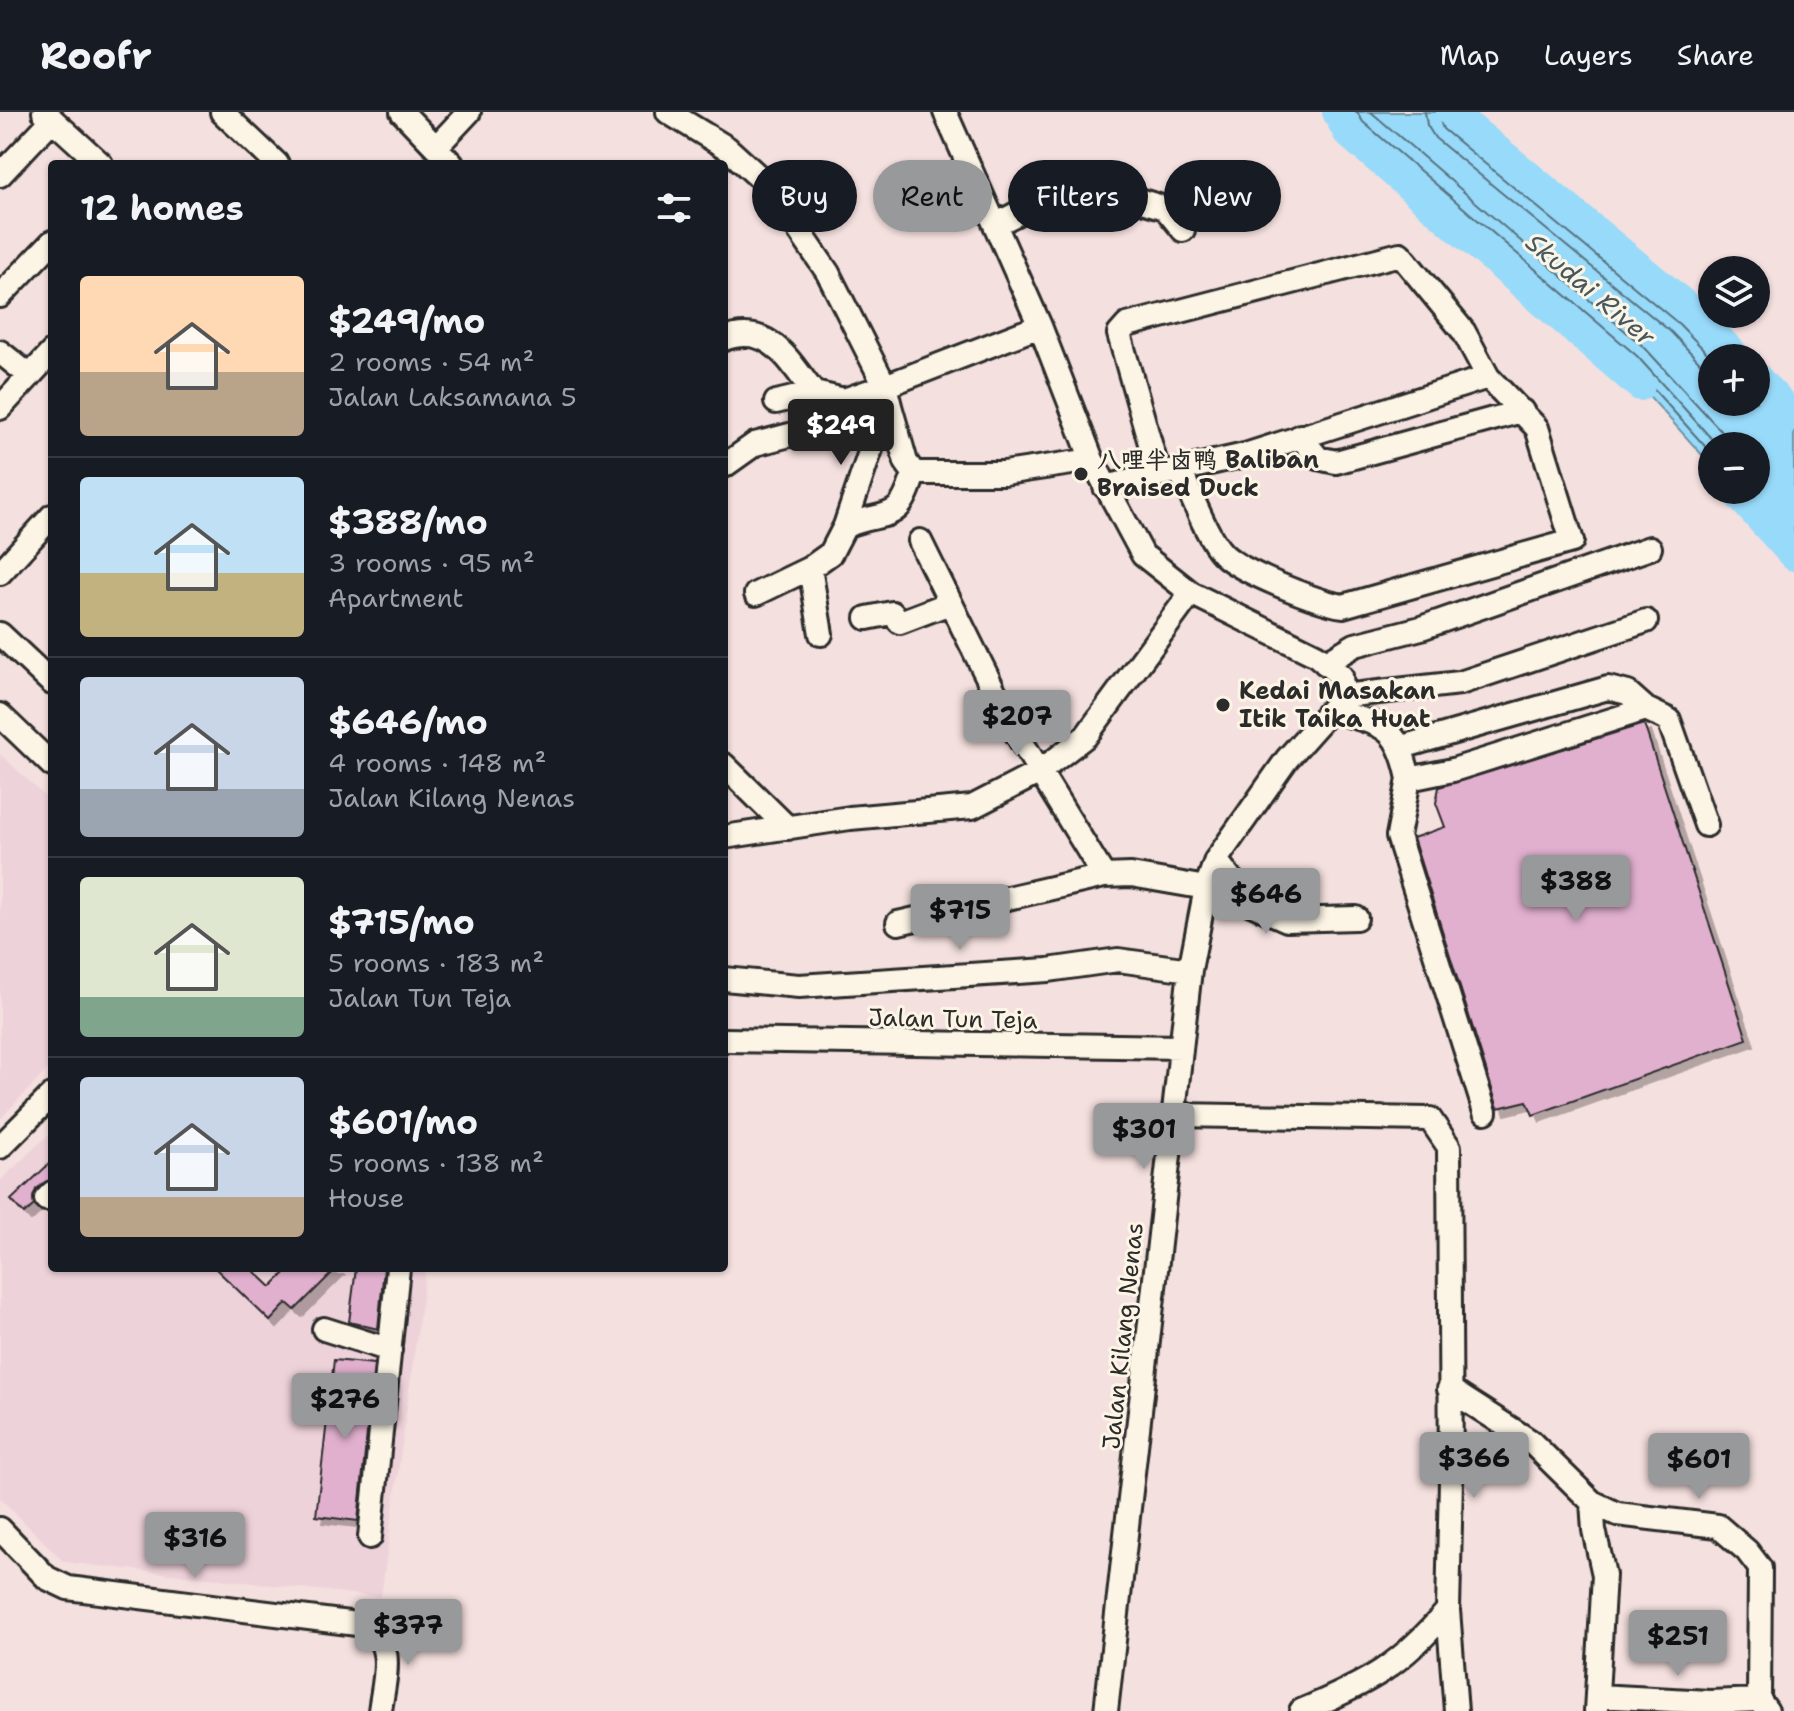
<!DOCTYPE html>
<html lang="en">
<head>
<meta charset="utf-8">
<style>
  :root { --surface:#171b24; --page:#20242c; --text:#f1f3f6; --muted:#9ea1a6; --line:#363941; --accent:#98999b }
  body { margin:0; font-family:"Shantell Sans","LXGW WenKai TC",sans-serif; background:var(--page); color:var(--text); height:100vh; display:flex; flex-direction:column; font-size:30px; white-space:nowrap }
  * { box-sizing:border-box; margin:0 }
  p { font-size:26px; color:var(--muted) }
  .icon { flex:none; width:44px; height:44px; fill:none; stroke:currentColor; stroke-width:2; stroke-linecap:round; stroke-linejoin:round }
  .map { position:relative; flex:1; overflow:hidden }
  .panel { position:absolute; left:48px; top:48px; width:680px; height:1112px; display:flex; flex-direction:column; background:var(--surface); border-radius:8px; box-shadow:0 2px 6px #0004 }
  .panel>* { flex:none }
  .hud { position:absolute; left:752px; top:48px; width:760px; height:72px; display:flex; gap:16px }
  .tools { position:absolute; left:1698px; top:144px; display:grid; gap:16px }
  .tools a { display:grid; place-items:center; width:72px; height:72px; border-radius:50%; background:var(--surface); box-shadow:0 2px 6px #0004; font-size:40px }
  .price { position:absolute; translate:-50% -68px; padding:0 18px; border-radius:8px; background:var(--accent); color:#111; font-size:26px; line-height:52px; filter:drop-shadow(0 2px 4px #0008) }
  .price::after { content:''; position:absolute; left:50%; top:48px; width:24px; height:18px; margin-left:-12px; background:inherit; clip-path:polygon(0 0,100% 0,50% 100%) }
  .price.active { background:#222; color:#fff }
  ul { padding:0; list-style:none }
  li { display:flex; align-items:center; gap:24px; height:200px; padding:0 32px }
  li+li { border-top:2px solid var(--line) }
  li span { display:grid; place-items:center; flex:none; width:224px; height:160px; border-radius:8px; color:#555 }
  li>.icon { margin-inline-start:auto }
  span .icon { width:96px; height:96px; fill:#fffc; stroke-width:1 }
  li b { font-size:34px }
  h2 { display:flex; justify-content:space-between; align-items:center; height:96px; padding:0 32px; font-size:34px }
  .pill { padding:0 28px; border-radius:36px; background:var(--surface); box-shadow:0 2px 6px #0004; font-size:28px; line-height:72px }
  .pill.active { background:var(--accent); color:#111 }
  header { display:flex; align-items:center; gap:48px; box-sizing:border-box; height:112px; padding:0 40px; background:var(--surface); border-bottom:2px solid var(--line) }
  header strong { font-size:38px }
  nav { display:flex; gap:44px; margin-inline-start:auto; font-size:28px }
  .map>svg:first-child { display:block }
  .built { fill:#eed2da }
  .water { fill:#98dafa; stroke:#6c94a7; stroke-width:2 }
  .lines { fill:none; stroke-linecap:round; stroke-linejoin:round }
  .shore { stroke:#57717e; stroke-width:2 }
  .river { stroke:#98dafa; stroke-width:30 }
  .building { fill:#e1b0cf; stroke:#2b2b2b; stroke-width:2; filter:url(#shadow) }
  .minor-casing { stroke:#2b2b2b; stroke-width:28 }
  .minor { stroke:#fcf5e5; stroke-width:22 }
  .poi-dot { fill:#2b2b2b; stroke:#fcf5e5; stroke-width:3 }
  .labels { text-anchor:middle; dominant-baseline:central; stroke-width:6; stroke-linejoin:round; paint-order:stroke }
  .poi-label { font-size:24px; font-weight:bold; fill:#2b2b2b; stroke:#fcf5e5; text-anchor:start }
  .street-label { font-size:24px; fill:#2b2b2b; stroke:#fcf5e5 }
  .water-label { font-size:26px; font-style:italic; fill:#46575f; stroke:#fcf5e5 }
</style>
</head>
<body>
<header>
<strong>Roofr</strong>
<nav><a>Map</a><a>Layers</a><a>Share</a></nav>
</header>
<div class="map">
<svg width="1794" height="1599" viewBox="0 0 1794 1599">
  <defs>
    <filter id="shadow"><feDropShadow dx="7" dy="7" stdDeviation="0" flood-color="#0004"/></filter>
  </defs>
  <rect width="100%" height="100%" fill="#f4e0de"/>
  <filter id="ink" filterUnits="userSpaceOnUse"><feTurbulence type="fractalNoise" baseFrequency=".0125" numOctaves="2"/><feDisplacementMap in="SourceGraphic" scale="16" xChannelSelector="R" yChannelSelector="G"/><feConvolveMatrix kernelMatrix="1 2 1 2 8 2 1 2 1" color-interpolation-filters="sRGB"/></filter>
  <g filter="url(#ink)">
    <path class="built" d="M0 642 52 691V953L0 1007Z
      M52 1019V1156H426L381 1485 64 1450 0 1386V1069Z"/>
    <path class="water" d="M1337 0H1451L1691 198 1737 246H1712V290H1756V265L1794 305V444L1734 378H1756V334H1712V354L1625 257 1348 21Z"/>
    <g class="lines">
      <path class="shore" d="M1346 0 1355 16 1630 251 1712 342
        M1357 0 1363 10 1637 244 1718 334
        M1371 0 1645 236 1735 334
        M1425 0 1427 13 1435 26 1671 220 1712 263
        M1437 0 1443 17 1679 212 1712 246
        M1447 0 1450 9 1686 204 1726 246"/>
      <path class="river" d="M1337 0 1348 21 1640 274
        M1451 0 1691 198 1737 246
        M1756 265 1794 305
        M1734 378 1794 444"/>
    </g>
    <path class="building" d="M1644 612 1747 927 1533 1003 1527 989 1498 996 1413 726 1445 715 1436 691 1439 675Z
      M52 1049V1067L36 1077 34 1093 24 1102 11 1088Z
      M215 1156H251L271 1175 290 1156H337L295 1198 287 1191 270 1209Z
      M356 1156H384L378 1217 349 1210Z
      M334 1248 374 1252 358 1409 316 1404Z"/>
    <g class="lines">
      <g class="minor-casing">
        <path id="minor" d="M44 0 101 52
          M222 0 277 52
          M402 0 452 52
          M668 0 727 36 769 74 828 161 885 274 844 288 814 281 776 290
          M945 0 1040 214 1092 348 1143 443 1191 481 1316 543 1341 564 1343 584 1287 647 1216 748 1206 776 1190 858 1106 1599
          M438 33 469 0
          M0 63 52 8
          M995 113 1070 74H1092L1165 96 1183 118
          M0 184 52 130
          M724 227C771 210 789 250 814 281
          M0 240 30 264
          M890 294 906 350 914 361H1004L1092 348
          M0 296 52 240
          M1300 324 1318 346 1336 350 1522 299
          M724 354 755 332 874 301 890 294 885 274 1040 214
          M1159 363 1119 222 1127 213 1400 142 1464 220 1488 265
          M1105 375 1245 343 1488 265 1537 316 1572 429 1343 494C1317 490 1241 460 1223 442 1207 426 1191 381 1180 359
          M845 414C888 397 899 414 914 361
          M920 429 1010 611 1104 764
          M810 456 821 522
          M0 461 52 404
          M756 482 810 456 831 441 845 414 875 325 874 301
          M867 506 892 501 900 510 950 491
          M0 522 52 571
          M1325 551 1355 533 1421 516 1650 436
          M1343 584 1460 571 1646 509
          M1331 598C1382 614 1397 610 1409 667L1453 658 1646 597 1669 608 1706 713
          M0 603 52 653
          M1402 635 1608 576 1628 581 1646 597
          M724 653 788 716
          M1409 667 1398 724 1485 1000
          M724 725 850 706 972 695 1038 661 1086 624 1191 481
          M1216 748 1251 792 1287 808 1356 806
          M898 811 1104 764 1131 763 1206 776
          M724 867 799 874 1048 858 1118 848 1190 858
          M724 928 1181 935
          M1175 1003 1430 1007 1449 1035 1451 1368 1448 1498 1456 1599
          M0 1035 52 983
          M46 1087 52 1081
          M324 1217 390 1238
          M1449 1277 1530 1329 1592 1390 1617 1402 1718 1414 1747 1439 1760 1456 1759 1588 1767 1599
          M1592 1390 1594 1418 1604 1463 1596 1599
          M0 1417 47 1466 68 1476 365 1513C397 1532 384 1567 380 1599
          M370 1425 398 1156
          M1597 1584 1710 1590 1759 1588
          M1301 1599C1368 1571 1400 1554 1448 1498"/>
      </g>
      <use href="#minor" class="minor"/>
    </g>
  </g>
  <g class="poi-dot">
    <circle cx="1081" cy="362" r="8"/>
    <circle cx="1223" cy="593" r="8"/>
  </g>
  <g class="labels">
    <g class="poi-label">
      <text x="1097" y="348">八哩半卤鸭 Baliban<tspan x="1097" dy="28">Braised Duck</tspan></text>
      <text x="1239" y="579">Kedai Masakan<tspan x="1239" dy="28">Itik Taika Huat</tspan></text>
    </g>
    <g class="street-label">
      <text transform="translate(953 907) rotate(1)">Jalan Tun Teja</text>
      <text transform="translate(1123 1224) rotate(-84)">Jalan Kilang Nenas</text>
    </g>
    <g class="water-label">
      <text transform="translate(1591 177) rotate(40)">Skudai River</text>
    </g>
  </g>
</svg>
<div class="tools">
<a><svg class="icon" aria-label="layers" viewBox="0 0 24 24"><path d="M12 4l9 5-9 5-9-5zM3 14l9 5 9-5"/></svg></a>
<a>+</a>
<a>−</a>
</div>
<b class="price active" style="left:841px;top:355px">$249</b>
<b class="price" style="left:1017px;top:646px">$207</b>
<b class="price" style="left:1576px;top:811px">$388</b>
<b class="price" style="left:1266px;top:824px">$646</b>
<b class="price" style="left:960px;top:840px">$715</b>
<b class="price" style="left:1144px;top:1059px">$301</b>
<b class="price" style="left:345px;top:1329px">$276</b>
<b class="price" style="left:1474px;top:1388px">$366</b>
<b class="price" style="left:1699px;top:1389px">$601</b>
<b class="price" style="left:195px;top:1468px">$316</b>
<b class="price" style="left:408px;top:1555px">$377</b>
<b class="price" style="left:1678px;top:1566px">$251</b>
<div class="hud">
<a class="pill">Buy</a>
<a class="pill active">Rent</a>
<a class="pill">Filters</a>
<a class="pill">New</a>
</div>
<section class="panel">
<h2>12 homes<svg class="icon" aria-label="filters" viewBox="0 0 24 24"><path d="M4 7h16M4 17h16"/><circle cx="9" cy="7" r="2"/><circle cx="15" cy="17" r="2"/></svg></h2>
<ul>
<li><span style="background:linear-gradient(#ffd9b3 60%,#b9a48a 0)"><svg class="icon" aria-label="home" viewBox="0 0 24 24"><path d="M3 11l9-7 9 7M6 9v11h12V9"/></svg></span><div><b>$249/mo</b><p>2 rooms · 54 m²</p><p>Jalan Laksamana 5</p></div></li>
<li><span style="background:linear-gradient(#bfe0f5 60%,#c2b280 0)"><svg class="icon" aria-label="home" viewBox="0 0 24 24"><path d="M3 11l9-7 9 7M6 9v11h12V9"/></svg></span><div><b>$388/mo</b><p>3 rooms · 95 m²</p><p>Apartment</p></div></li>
<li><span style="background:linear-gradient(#c9d6e8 70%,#9aa5b1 0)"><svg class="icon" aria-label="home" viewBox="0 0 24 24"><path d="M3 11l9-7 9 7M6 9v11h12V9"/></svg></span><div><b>$646/mo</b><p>4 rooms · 148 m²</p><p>Jalan Kilang Nenas</p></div></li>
<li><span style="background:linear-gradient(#dfe7d0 75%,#7fa58c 0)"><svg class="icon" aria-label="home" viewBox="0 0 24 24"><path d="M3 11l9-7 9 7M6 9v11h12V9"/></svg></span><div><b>$715/mo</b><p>5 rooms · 183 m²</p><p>Jalan Tun Teja</p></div></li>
<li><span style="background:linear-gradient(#c9d6e8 75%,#b9a48a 0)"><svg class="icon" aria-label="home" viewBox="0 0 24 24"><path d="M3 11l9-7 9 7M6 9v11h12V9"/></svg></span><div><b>$601/mo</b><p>5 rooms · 138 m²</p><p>House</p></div></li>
</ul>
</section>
</div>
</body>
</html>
